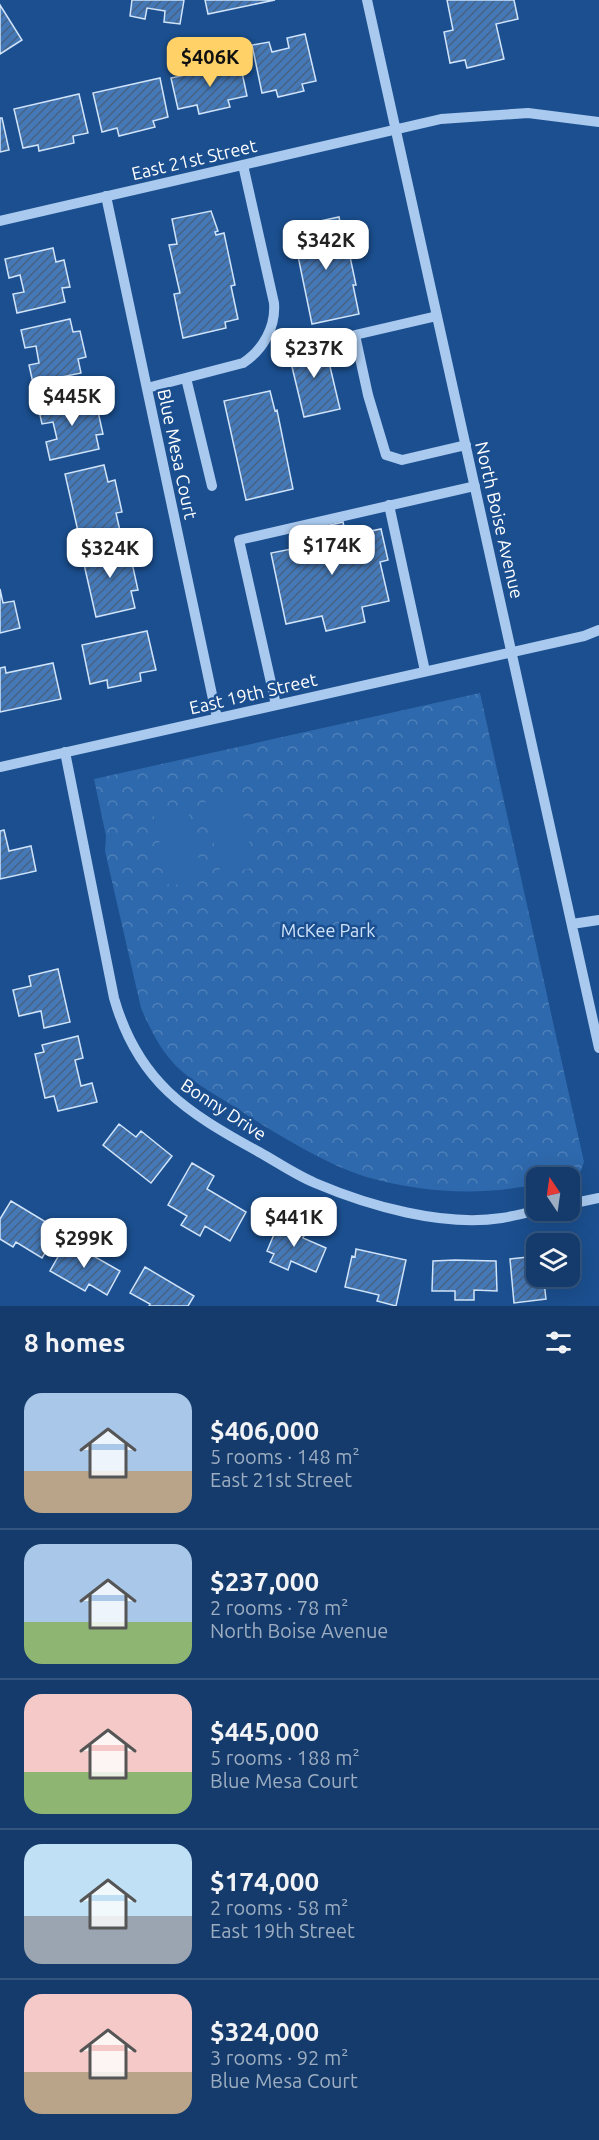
<!DOCTYPE html>
<html lang="en">
<head>
<meta charset="utf-8">
<style>
  :root { --surface:#143b6b; --page:#214673; --text:#f1f3f6; --muted:#9dadc1; --line:#33557e; --accent:#ffd166 }
  body { margin:0; font-family:Ubuntu,sans-serif; background:var(--page); color:var(--text); height:100vh; display:flex; flex-direction:column; font-size:22px; white-space:nowrap }
  * { box-sizing:border-box; margin:0 }
  p { font-size:20px; color:var(--muted) }
  .icon { flex:none; width:33px; height:33px; fill:none; stroke:currentColor; stroke-width:2; stroke-linecap:round; stroke-linejoin:round }
  .map { position:relative; height:1306px; overflow:hidden }
  .details { display:flex; flex-direction:column; background:var(--surface); flex:1 }
  .details>* { flex:none }
  .needle { width:39px; rotate:347deg }
  .fabs { position:absolute; left:526px; top:1167px; display:grid; gap:12px }
  .fabs a { display:grid; place-items:center; width:54px; height:54px; border-radius:12px; background:var(--surface); box-shadow:0 6px 24px #0002,0 0 0 2px var(--line); font-size:30px }
  .price { position:absolute; translate:-50% -51px; padding:0 14px; border-radius:12px; background:#fff; color:#222; font-size:20px; line-height:39px; filter:drop-shadow(0 2px 3px #0008) }
  .price::after { content:''; position:absolute; left:50%; top:36px; width:18px; height:14px; margin-left:-9px; background:inherit; clip-path:polygon(0 0,100% 0,50% 100%) }
  .price.active { background:var(--accent); color:#111 }
  ul { padding:0; list-style:none }
  li { display:flex; align-items:center; gap:18px; height:150px; padding:0 24px }
  li+li { border-top:2px solid var(--line) }
  li span { display:grid; place-items:center; flex:none; width:168px; height:120px; border-radius:18px; color:#555 }
  li>.icon { margin-inline-start:auto }
  span .icon { width:72px; height:72px; fill:#fffc; stroke-width:1 }
  li b { font-size:26px }
  h2 { display:flex; justify-content:space-between; align-items:center; height:72px; padding:0 24px; font-size:26px }
  .map>svg:first-child { display:block }
  .forest { fill:url(#forest-crowns) }
  .garden { fill:#2e69ad }
  .building { fill:url(#building-hatch); stroke:#cfe3fa; stroke-width:1.5 }
  .lines { fill:none; stroke-linecap:round; stroke-linejoin:round }
  .minor { stroke:#a9c9ee; stroke-width:10 }
  .labels { text-anchor:middle; dominant-baseline:central; stroke-width:5; stroke-linejoin:round; paint-order:stroke }
  .street-label { font-size:18px; fill:#fff; stroke:#1b4f8f }
  .park-label { font-size:18px; fill:#cfe3fa; stroke:#1b4f8f }
</style>
</head>
<body>
<div class="map">
<svg width="599" height="1306" viewBox="0 0 599 1306">
  <defs>
    <pattern id="forest-crowns" width="20" height="18" patternUnits="userSpaceOnUse" patternTransform="scale(1.5)"><rect width="20" height="18" fill="#2e69ad"/><path d="M2 6a3 3 0 1 1 6 0M12 15a3 3 0 1 1 6 0" fill="none" stroke="#4d80b9"/></pattern>
    <pattern id="building-hatch" width="6" height="6" patternUnits="userSpaceOnUse" patternTransform="scale(1.5)"><rect width="6" height="6" fill="#4478b7"/><path d="M-1 1l2-2M0 6l6-6M5 7l2-2" fill="none" stroke="#486282"/></pattern>
  </defs>
  <rect width="100%" height="100%" fill="#1b4f8f"/>
  <path class="forest" d="M480 693 584 1162 579 1175 567 1177 537 1178V1184C482 1196 424 1193 370 1178 331 1167 278 1135 244 1113 222 1098 195 1085 176 1066 160 1049 150 1029 141 1008L105 851 106 836 94 779Z"/>
  <path class="garden" d="M238 794 255 867 221 875 205 801Z
    M187 805 203 879 169 886 153 813Z"/>
  <path class="building" d="M132 0H184L180 24 164 22 165 11 147 8 145 19 130 16Z
    M205 0H275L208 14Z
    M447 0H514L518 19 496 24 504 59 467 68 465 60 450 63 444 32 453 30Z
    M0 5 22 40 0 54Z
    M305 34 316 81 302 84 304 91 278 97 276 90 262 93 252 45 269 42 272 52 289 48 287 38Z
    M240 63 247 96 228 100 230 107 199 114 197 105 178 109 171 78Z
    M160 78 168 117 153 121 155 127 119 136 117 128 102 132 93 93Z
    M79 94 88 133 73 136 74 143 39 151 38 145 23 148 14 109Z
    M0 118H2L9 150 0 152Z
    M211 211 218 231 215 232 216 235 224 233 235 285 231 286 238 319 225 322 226 328 183 338 174 294 180 293 169 245 177 244 172 219Z
    M339 217 346 253 349 252 356 285H353L359 314 312 324 292 227Z
    M53 248 56 262 64 260 70 287 62 288 65 302 17 313 13 294 24 292 20 275 9 278 5 259Z
    M70 319 73 332 80 331 86 357 78 359 81 373 33 383 29 365 39 363 36 346 25 348 21 330Z
    M324 341 340 409 304 417 288 350Z
    M270 391 275 411 277 410 293 489 246 500 224 401Z
    M86 395 90 409 97 407 103 434 96 435 99 449 50 460 46 442 57 439 53 422 42 424 38 406Z
    M104 465 108 482 115 480 122 512 116 513 120 531 80 540 65 474Z
    M343 522 346 536 381 529 388 560 380 562 389 601 362 607 365 622 326 631 322 616 286 624 271 553 307 546 304 531Z
    M121 542 124 559 131 558 138 590 131 591 135 608 96 617 81 551Z
    M0 589 3 603 14 601 20 628 0 633Z
    M147 631 156 670 140 673 141 681 108 688 107 680 90 684 82 645Z
    M53 663 61 699 0 712V668L5 667 6 673Z
    M4 830 9 851 31 846 36 871 0 879V831Z
    M58 969 70 1022 44 1028 41 1011 19 1016 13 990 31 986 29 976Z
    M78 1036 83 1058 75 1060 81 1086 92 1083 97 1102 58 1111 54 1096 45 1098 35 1054 44 1052 42 1045Z
    M119 1124 136 1137 141 1131 172 1156 151 1183 103 1145Z
    M192 1163 214 1176 207 1189 246 1212 230 1241 205 1226 200 1236 181 1225 187 1216 168 1205Z
    M11 1201 59 1230 42 1258 16 1242 13 1247 0 1239V1219Z
    M284 1217 302 1225 298 1234 304 1236 303 1238 326 1248 316 1272 291 1261 288 1270 270 1262 274 1254 267 1251 278 1225 280 1226Z
    M67 1241 120 1271 107 1295 89 1284 85 1291 50 1271Z
    M356 1249 406 1260 396 1306 377 1301 379 1295 345 1287 352 1256 355 1257Z
    M571 1252 574 1278 544 1282 546 1299 514 1303 510 1259 537 1256V1276H570Z
    M455 1260 496 1261 497 1291 474 1290V1300H455V1291H432L433 1261Z
    M145 1267 194 1296 188 1306H149L150 1304 130 1293Z"/>
  <g class="lines">
    <path class="minor" d="M367 0 599 1048
      M106 196 217 718
      M0 221 441 119 528 113 599 122
      M437 316 355 335 368 395 386 455 402 460 466 445
      M186 378 212 486
      M147 388 243 363C263 350 276 327 274 303L243 165
      M389 505 425 671
      M276 705 239 540 475 486
      M65 752 114 998C138 1082 186 1112 259 1152 277 1162 296 1175 315 1183 369 1206 443 1227 502 1218 514 1216 526 1213 538 1210
      M0 767 584 636 599 630
      M572 924 599 920
      M570 1204 599 1198"/>
  </g>
  <g class="labels">
    <g class="street-label">
      <text transform="translate(194 159) rotate(-13)">East 21st Street</text>
      <text transform="translate(178 454) rotate(78)">Blue Mesa Court</text>
      <text transform="translate(500 520) rotate(77)">North Boise Avenue</text>
      <text transform="translate(253 693) rotate(-13)">East 19th Street</text>
      <text transform="translate(224 1109) rotate(33)">Bonny Drive</text>
    </g>
    <g class="park-label">
      <text x="328" y="930">McKee Park</text>
    </g>
  </g>
</svg>
<div class="fabs">
<a><svg class="needle" viewBox="-14 -14 28 28"><path d="M0-13l5 13h-10z" fill="#e53935"/><path d="M0 13l5-13h-10z" fill="#9dadc1"/></svg></a>
<a><svg class="icon" aria-label="layers" viewBox="0 0 24 24"><path d="M12 4l9 5-9 5-9-5zM3 14l9 5 9-5"/></svg></a>
</div>
<b class="price active" style="left:210px;top:88px">$406K</b>
<b class="price" style="left:326px;top:271px">$342K</b>
<b class="price" style="left:314px;top:379px">$237K</b>
<b class="price" style="left:72px;top:427px">$445K</b>
<b class="price" style="left:332px;top:576px">$174K</b>
<b class="price" style="left:110px;top:579px">$324K</b>
<b class="price" style="left:294px;top:1248px">$441K</b>
<b class="price" style="left:84px;top:1269px">$299K</b>
</div>
<section class="details">
<h2>8 homes<svg class="icon" aria-label="filters" viewBox="0 0 24 24"><path d="M4 7h16M4 17h16"/><circle cx="9" cy="7" r="2"/><circle cx="15" cy="17" r="2"/></svg></h2>
<ul>
<li><span style="background:linear-gradient(#a9c7e8 65%,#b9a48a 0)"><svg class="icon" aria-label="home" viewBox="0 0 24 24"><path d="M3 11l9-7 9 7M6 9v11h12V9"/></svg></span><div><b>$406,000</b><p>5 rooms · 148 m²</p><p>East 21st Street</p></div></li>
<li><span style="background:linear-gradient(#a9c7e8 65%,#8fb573 0)"><svg class="icon" aria-label="home" viewBox="0 0 24 24"><path d="M3 11l9-7 9 7M6 9v11h12V9"/></svg></span><div><b>$237,000</b><p>2 rooms · 78 m²</p><p>North Boise Avenue</p></div></li>
<li><span style="background:linear-gradient(#f6c9c9 65%,#8fb573 0)"><svg class="icon" aria-label="home" viewBox="0 0 24 24"><path d="M3 11l9-7 9 7M6 9v11h12V9"/></svg></span><div><b>$445,000</b><p>5 rooms · 188 m²</p><p>Blue Mesa Court</p></div></li>
<li><span style="background:linear-gradient(#bfe0f5 60%,#9aa5b1 0)"><svg class="icon" aria-label="home" viewBox="0 0 24 24"><path d="M3 11l9-7 9 7M6 9v11h12V9"/></svg></span><div><b>$174,000</b><p>2 rooms · 58 m²</p><p>East 19th Street</p></div></li>
<li><span style="background:linear-gradient(#f6c9c9 65%,#b9a48a 0)"><svg class="icon" aria-label="home" viewBox="0 0 24 24"><path d="M3 11l9-7 9 7M6 9v11h12V9"/></svg></span><div><b>$324,000</b><p>3 rooms · 92 m²</p><p>Blue Mesa Court</p></div></li>
</ul>
</section>
</body>
</html>
